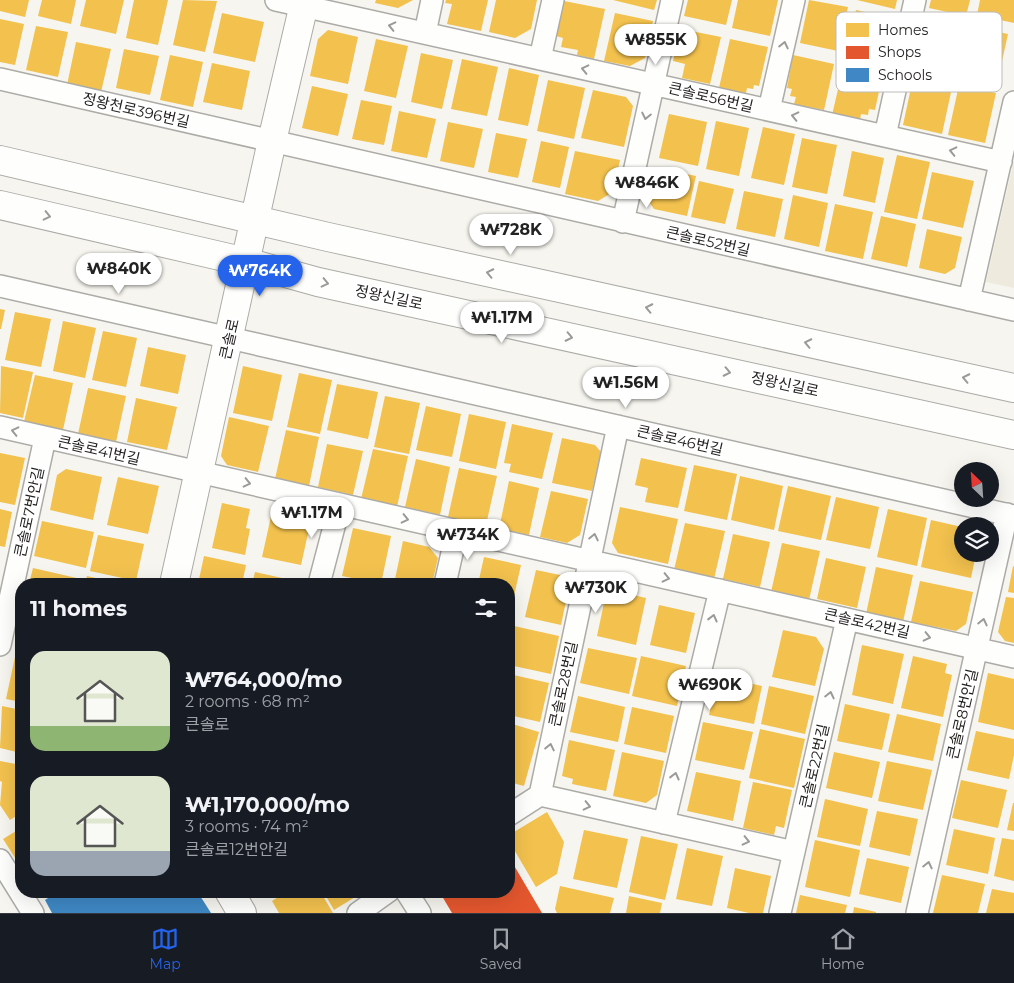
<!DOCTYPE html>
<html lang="en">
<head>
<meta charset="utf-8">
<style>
  :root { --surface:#171b24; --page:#20242c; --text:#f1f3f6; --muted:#9ea1a6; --line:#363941; --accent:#2563eb }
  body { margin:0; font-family:Montserrat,"Noto Sans KR",sans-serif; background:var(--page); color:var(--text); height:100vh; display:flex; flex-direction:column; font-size:19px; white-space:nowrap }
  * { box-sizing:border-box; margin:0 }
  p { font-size:16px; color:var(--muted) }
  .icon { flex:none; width:28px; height:28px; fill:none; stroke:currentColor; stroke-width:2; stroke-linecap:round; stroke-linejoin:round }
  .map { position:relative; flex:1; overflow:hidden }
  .sheet { position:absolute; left:15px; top:578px; width:500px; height:320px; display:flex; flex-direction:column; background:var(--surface); border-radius:20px; box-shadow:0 5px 20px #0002 }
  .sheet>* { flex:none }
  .needle { width:32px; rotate:335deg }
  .fabs { position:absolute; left:954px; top:462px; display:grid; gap:10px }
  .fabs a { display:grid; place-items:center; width:45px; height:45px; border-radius:50%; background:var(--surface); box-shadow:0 5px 20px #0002; font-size:25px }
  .price { position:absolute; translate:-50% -42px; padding:0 11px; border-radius:18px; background:#fff; color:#222; font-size:16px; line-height:32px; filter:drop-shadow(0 1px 2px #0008) }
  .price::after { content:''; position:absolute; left:50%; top:30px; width:15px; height:11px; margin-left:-8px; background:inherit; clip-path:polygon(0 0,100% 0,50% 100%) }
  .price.on { background:var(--accent); color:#fff }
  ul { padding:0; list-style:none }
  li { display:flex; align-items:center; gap:15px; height:125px; padding:0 15px }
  li span { display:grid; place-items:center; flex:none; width:140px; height:100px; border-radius:15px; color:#555 }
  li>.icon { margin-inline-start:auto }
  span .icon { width:60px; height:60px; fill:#fffc; stroke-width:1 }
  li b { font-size:21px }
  h2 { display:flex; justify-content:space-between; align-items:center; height:60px; padding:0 15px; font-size:21px }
  .tabs { display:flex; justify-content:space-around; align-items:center; height:70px; border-top:1px solid var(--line); background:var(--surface); font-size:14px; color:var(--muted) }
  .tabs a { display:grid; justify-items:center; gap:2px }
  .tabs .on { color:var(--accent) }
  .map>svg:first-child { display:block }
  .built { fill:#eeebde }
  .homes { fill:#f2c14e }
  .shops { fill:#e4572e }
  .schools { fill:#3f88c5 }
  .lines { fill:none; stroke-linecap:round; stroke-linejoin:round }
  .street-casing { stroke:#acaba7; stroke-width:24 }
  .secondary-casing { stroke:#acaba7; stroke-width:30 }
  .street { stroke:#fefefd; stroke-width:21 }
  .secondary { stroke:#fefefd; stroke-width:28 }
  .oneway { stroke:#9a9a98 }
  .labels { text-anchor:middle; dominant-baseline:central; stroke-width:5; stroke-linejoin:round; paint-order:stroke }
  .street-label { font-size:15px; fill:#201f1c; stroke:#fff }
  .key { fill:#fff; stroke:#bcbcbb; stroke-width:1 }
  .key-label { font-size:14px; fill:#201f1c }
</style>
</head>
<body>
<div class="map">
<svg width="1014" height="913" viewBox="0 0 1014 913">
  <rect width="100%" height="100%" fill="#f6f5ef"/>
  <path class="built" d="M1014 160V288L986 282Z"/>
  <path class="homes" d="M0 0H29L25 17 0 11Z
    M42 0H76L71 24 38 16Z
    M86 0H124L116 34 80 26Z
    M134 0H168L158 45 126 38Z
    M183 0 217 1 205 52 173 45Z
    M376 0H413L398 8 375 3Z
    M446 0H488L481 31 447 24 452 4 445 3Z
    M496 0H537L531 29 515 38 489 32Z
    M613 0H657L654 10Z
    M688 0H732L726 25 684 16Z
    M738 0H778L770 36 732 28Z
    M809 0 848 7 838 51 800 43Z
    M857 0H897L895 9Z
    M931 0H970L966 16 929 8Z
    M980 0H1014V23L977 15Z
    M564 1 605 9 594 59 577 55 578 50 561 47 563 38 556 36Z
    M856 10 893 18 883 62 846 54Z
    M222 13 264 22 255 62 213 53Z
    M615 13 653 21 645 58 630 66 604 61Z
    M0 19 24 24 15 65 0 62Z
    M36 26 68 32 58 77 26 70Z
    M972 26 1008 34 997 84 961 77Z
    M681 29 721 37 710 84 682 78 685 64 673 61Z
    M328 30 358 37 348 84 310 76 318 39Z
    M376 39 408 46 396 98 364 91Z
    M730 39 768 47 759 86 754 85 753 89 747 88 746 93 719 88Z
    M76 42 111 49 101 92 67 85Z
    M124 49 159 56 150 95 116 88Z
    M421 53 453 60 442 109 411 102Z
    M170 55 203 62 193 107 160 100Z
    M793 55 834 64 824 110 794 104 796 97 790 96 792 89 787 88Z
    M462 59 498 67 487 116 451 109Z
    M212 63 250 71 242 110 203 102Z
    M844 64 883 73 875 110 869 109 868 115 861 114 860 120 832 115Z
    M509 68 539 75 528 126 498 120Z
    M914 74 953 83 942 134 903 125Z
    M548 80 585 88 574 139 537 131Z
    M959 85 996 93 985 143 948 135Z
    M312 86 348 94 338 136 302 128Z
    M593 90 626 97 633 106 624 147 581 138Z
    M361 100 392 106 384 145 352 139Z
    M399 111 436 119 427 158 391 151Z
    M669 114 707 122 698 166 659 158Z
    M716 121 749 128 739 176 706 169Z
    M448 122 483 129 474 168 440 161Z
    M763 127 795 134 784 185 751 178Z
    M496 133 527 139 518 178 488 172Z
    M802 138 837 145 827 194 792 187Z
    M541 141 569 147 560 188 532 182Z
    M575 151 620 160 613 192 598 201 565 194Z
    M852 151 884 158 875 203 843 196Z
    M897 155 930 162 917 219 884 212Z
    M652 167 696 176 687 216 654 209 645 196Z
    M932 172 974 181 963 228 922 219Z
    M699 181 734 189 725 224 691 217Z
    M744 191 783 199 775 237 736 229Z
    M793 195 828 203 819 247 784 239Z
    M835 204 873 212 863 259 825 251Z
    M881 216 916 224 907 267 871 259Z
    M927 229 962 237 955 268 945 274 919 268Z
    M0 309 5 310 1 329H0Z
    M15 312 51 319 41 367 5 360Z
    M63 321 96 328 85 378 53 371Z
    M103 331 137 338 126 387 92 380Z
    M148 347 186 355 178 394 140 386Z
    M1 366 33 372 23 418 0 413Z
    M243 366 282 375 272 421 233 413Z
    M299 373 332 380 320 434 287 427Z
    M35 375 73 383 63 430 24 422Z
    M337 384 378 392 368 439 327 430Z
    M88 388 126 396 116 442 78 434Z
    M385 396 420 403 409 454 374 447Z
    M136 398 177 407 167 450 127 442Z
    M426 406 461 414 452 457 416 450Z
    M469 414 506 422 496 469 459 461Z
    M229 417 269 426 258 472 227 465 221 456Z
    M512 424 553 433 542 479 509 472 511 464 504 463Z
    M286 430 319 437 309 486 275 479Z
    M562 438 595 445 601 452 592 491 552 483Z
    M327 444 363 451 353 495 318 487Z
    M373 449 408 456 397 507 361 499Z
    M0 453 25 458 15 505 0 502Z
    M641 458 687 468 678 508 645 502 648 488 635 485Z
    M416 459 450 467 440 515 405 507Z
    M694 465 737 474 727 520 684 511Z
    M459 468 497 476 486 525 448 517Z
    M66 469 102 477 93 520 50 510 57 475Z
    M740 476 783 486 774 530 731 520Z
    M118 477 159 486 148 534 107 525Z
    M509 481 539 488 529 535 499 529Z
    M788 486 831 496 821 540 778 531Z
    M551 491 588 499 580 535 567 543 540 537Z
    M836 497 879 507 870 549 826 540Z
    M222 503 250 509 246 528 250 529 245 555 212 548Z
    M620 507 678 519 668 564 618 553 612 543Z
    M0 509 12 512 5 547 0 546Z
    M888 509 927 518 917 566 877 557Z
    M272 512 302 519 309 529 301 565 262 557Z
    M931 520 962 527V554H976L971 578 921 567Z
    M42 521 94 532 86 568 34 556Z
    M685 523 725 531 714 579 674 570Z
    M353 528 391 536 381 584 342 576Z
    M733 534 770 542 760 587 723 579Z
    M98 535 144 544 136 581 90 571Z
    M403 541 429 547 438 558 432 584H394Z
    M782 543 820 551 809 600 771 592Z
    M204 556 246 565 242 584H198Z
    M484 557 521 565 510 614 509 584H478Z
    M826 558 866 567 857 608 817 599Z
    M1013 566 1014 567V593L1008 592Z
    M876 567 913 575 903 622 866 614Z
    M33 568 81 579 80 584H29Z
    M536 570 560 575 569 587 561 625 525 617Z
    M255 572 300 582V584H252Z
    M87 576 118 583V584H85Z
    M920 581 973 592 966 624 956 631 911 622Z
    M607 589 646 598 636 645 597 636Z
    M1006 597 1014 598V643L1005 641 998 632Z
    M659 605 695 613 686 653 650 645Z
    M514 626 559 636 551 674 509 665V649Z
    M783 630 816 637 824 649 815 686 772 677Z
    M862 645 904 654 893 704 852 695Z
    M588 648 637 658 629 694 580 683Z
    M641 656 686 666 677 706 632 696Z
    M913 656 947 664 945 673 952 675 943 717 901 708Z
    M15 657 21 658V702L6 699Z
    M988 673 1014 679V730L978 722Z
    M509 674 549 683 540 722 509 715Z
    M717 676 762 686 754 724 709 715Z
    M769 686 814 696 805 734 761 724Z
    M578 696 625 707 618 742 570 732Z
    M845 704 890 714 882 750 837 741Z
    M2 706 21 710V753L0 748Z
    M632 707 674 716 666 753 624 744Z
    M897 714 941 724 933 761 888 752Z
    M703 722 753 732 744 770 695 760Z
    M509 723 539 732 524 786 509 782Z
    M760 729 805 739 794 788 749 778Z
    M976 731 1014 739V755L1009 779 967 770Z
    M569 740 615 750 606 791 572 784 573 779 562 776Z
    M622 752 664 761 657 795 646 803 613 796Z
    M834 752 880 762 872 798 826 788Z
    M0 761 21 765V813L10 820 0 805 2 782 0 781Z
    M887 761 932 770 923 810 878 801Z
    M696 772 741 781 733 821 687 811Z
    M961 780 1007 790 998 828 952 818Z
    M753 782 792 790 784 828 776 826 774 835 743 828Z
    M825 799 868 809 860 846 817 837Z
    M1013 803H1014V831L1007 830Z
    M877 811 918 819 910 856 869 847Z
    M547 812 564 842 557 874 536 887 509 841V835Z
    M21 828V867L3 839Z
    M954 829 995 838 988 874 946 865Z
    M584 830 628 839 617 888 573 879Z
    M641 836 678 844 665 900 629 892Z
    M1002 838 1014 840V881L994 876Z
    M815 840 860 850 850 897 805 887Z
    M687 848 723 856 712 906 676 899Z
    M867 858 909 867 901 903 859 894Z
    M735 868 771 876 763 913H749L727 908Z
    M942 875 985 884 978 913H933Z
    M560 886 614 898 610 913H557L555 909Z
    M992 889 1014 893V913H986Z
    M287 891H320L333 913H279L272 901Z
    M323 891H365L334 910Z
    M800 895 847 905 845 913H796Z
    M629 896 662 903 660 913H626Z
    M854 907 876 912V913H853Z"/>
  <path class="shops" d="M509 857 542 913H452L439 891H509Z"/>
  <path class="schools" d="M59 891H197L211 913H52L45 900Z"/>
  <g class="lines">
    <g class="street-casing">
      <path id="street" d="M276 0 1001 162
        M425 33 432 0
        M540 59 553 0
        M0 79 1014 310
        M769 110 794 0
        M885 136 915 0
        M623 222 672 0
        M0 286 1014 516
        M969 300 1014 102
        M0 427 1014 657
        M319 584 340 504
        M445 584 457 531
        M0 645 45 438
        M540 795 618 426
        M509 815 540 795 794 852
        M664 823 720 590
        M0 860 33 913
        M406 891 420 913
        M358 913 389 891
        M780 913 847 619
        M917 913 1007 514"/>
    </g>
    <g class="secondary-casing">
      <path id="secondary" d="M0 160 328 237 1014 388
        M0 205 246 262 318 282 1014 435
        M174 584 272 141 305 0
        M229 891 242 913"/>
    </g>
    <use href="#street" class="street"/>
    <use href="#secondary" class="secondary"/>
  </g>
  <defs><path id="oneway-chevron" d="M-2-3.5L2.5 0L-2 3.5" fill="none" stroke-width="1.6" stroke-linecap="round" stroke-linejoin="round" transform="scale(1.25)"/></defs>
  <g class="oneway">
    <use href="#oneway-chevron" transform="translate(392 26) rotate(-167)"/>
    <use href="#oneway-chevron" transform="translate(784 45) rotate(-77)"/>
    <use href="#oneway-chevron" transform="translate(585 69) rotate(-167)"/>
    <use href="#oneway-chevron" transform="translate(646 116) rotate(102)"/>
    <use href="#oneway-chevron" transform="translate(795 116) rotate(-167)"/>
    <use href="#oneway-chevron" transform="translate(953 151) rotate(-167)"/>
    <use href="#oneway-chevron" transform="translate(47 216) rotate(13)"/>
    <use href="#oneway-chevron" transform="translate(490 273) rotate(-168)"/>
    <use href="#oneway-chevron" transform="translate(325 283) rotate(13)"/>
    <use href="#oneway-chevron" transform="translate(649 308) rotate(-168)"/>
    <use href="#oneway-chevron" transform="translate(569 337) rotate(12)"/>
    <use href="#oneway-chevron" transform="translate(808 343) rotate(-168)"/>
    <use href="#oneway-chevron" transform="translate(727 372) rotate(12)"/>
    <use href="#oneway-chevron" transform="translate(966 378) rotate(-168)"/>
    <use href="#oneway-chevron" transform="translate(15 431) rotate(-167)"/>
    <use href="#oneway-chevron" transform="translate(247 483) rotate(13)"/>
    <use href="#oneway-chevron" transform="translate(405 519) rotate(13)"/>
    <use href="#oneway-chevron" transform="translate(594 537) rotate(-78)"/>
    <use href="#oneway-chevron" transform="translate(666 578) rotate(13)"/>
    <use href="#oneway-chevron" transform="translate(713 618) rotate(-76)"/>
    <use href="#oneway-chevron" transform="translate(983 622) rotate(-77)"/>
    <use href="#oneway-chevron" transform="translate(927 637) rotate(13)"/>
    <use href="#oneway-chevron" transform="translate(830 695) rotate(-77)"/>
    <use href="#oneway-chevron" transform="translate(550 747) rotate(-78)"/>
    <use href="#oneway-chevron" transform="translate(675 776) rotate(-76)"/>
    <use href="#oneway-chevron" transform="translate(587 806) rotate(13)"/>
    <use href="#oneway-chevron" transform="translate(746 841) rotate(13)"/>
    <use href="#oneway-chevron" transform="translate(928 865) rotate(-77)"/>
  </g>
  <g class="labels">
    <g class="street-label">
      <text transform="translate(711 97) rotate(13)">큰솔로56번길</text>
      <text transform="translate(136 110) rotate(13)">정왕천로396번길</text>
      <text transform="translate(708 241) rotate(13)">큰솔로52번길</text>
      <text transform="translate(389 297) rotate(12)">정왕신길로</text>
      <text transform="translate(229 339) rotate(-77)">큰솔로</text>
      <text transform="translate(785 384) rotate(12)">정왕신길로</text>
      <text transform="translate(680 440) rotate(13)">큰솔로46번길</text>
      <text transform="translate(99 450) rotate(13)">큰솔로41번길</text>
      <text transform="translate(29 512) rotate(-78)">큰솔로7번안길</text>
      <text transform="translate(867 623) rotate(13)">큰솔로42번길</text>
      <text transform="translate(563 684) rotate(-78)">큰솔로28번길</text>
      <text transform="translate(962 714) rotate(-77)">큰솔로8번안길</text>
      <text transform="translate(814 766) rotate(-77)">큰솔로22번길</text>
    </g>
  </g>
  <rect x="836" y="12" width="166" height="80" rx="8" class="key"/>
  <rect x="846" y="23" width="23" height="14" fill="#f2c14e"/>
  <rect x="846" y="46" width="23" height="13" fill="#e4572e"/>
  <rect x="846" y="68" width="23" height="14" fill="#3f88c5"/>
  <g class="key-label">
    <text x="878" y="35">Homes</text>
    <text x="878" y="57">Shops</text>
    <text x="878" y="80">Schools</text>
  </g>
</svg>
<div class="fabs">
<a><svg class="needle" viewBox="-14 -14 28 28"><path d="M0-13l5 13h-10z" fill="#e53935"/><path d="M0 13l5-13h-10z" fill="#9ea1a6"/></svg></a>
<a><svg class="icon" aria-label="layers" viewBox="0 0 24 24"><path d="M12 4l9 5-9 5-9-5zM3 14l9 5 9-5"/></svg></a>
</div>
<b class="price" style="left:656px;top:66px">₩855K</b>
<b class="price" style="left:647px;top:209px">₩846K</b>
<b class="price" style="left:511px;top:256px">₩728K</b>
<b class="price" style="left:119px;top:295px">₩840K</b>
<b class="price on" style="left:260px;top:297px">₩764K</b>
<b class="price" style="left:502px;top:344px">₩1.17M</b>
<b class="price" style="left:626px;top:409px">₩1.56M</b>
<b class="price" style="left:312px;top:539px">₩1.17M</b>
<b class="price" style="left:468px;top:561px">₩734K</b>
<b class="price" style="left:596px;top:614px">₩730K</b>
<b class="price" style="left:710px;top:711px">₩690K</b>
<section class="sheet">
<h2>11 homes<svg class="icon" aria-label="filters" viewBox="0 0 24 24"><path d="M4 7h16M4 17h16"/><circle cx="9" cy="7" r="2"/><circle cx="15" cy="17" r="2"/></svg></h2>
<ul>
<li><span style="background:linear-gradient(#dfe7d0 75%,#8fb573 0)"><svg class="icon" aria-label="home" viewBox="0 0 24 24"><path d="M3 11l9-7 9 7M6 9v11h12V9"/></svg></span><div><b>₩764,000/mo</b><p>2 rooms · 68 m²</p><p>큰솔로</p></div></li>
<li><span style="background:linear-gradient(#dfe7d0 75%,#9aa5b1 0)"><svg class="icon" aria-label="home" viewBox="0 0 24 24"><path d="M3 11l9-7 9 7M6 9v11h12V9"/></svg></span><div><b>₩1,170,000/mo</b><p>3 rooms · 74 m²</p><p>큰솔로12번안길</p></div></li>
</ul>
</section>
</div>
<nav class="tabs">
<a class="on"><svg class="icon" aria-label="map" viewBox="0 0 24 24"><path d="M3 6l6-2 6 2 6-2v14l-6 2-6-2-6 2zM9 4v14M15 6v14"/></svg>Map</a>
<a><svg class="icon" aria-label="saved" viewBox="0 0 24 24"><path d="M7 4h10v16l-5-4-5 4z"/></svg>Saved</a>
<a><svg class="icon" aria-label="home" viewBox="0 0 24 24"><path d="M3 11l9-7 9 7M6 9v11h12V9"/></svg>Home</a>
</nav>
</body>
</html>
